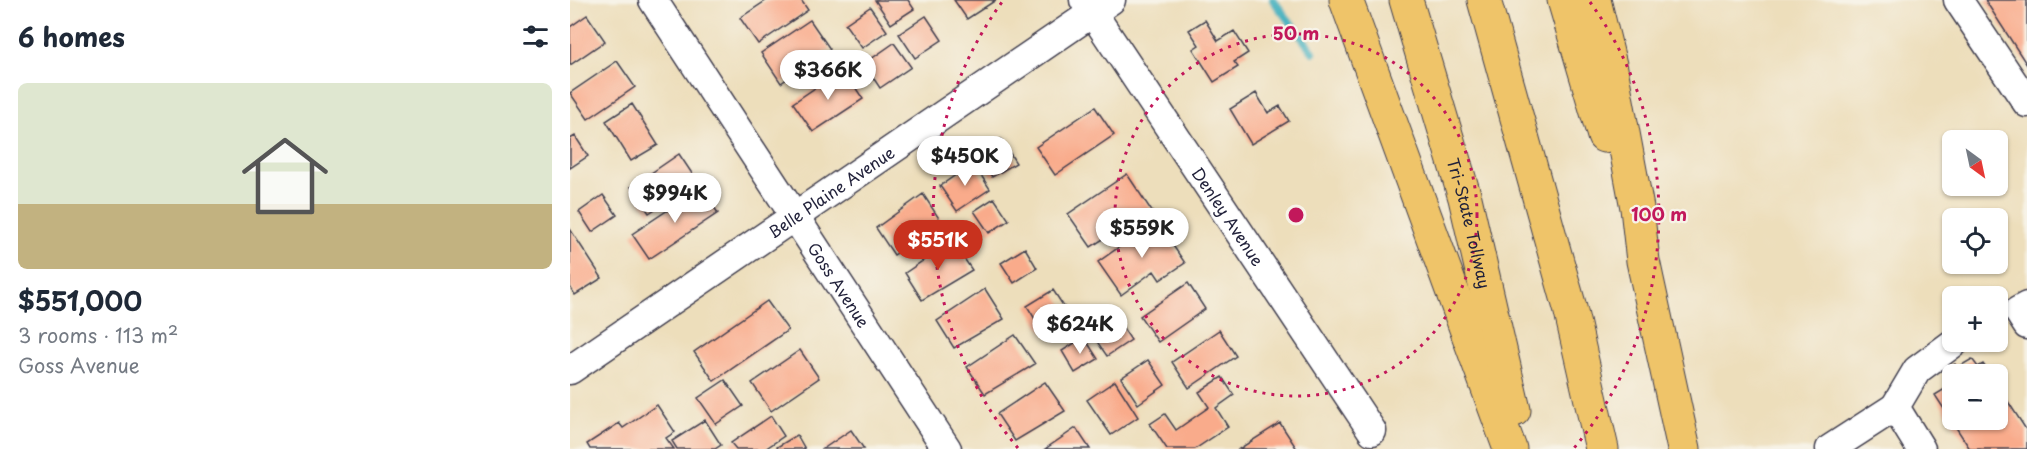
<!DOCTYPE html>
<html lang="en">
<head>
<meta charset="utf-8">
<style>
  :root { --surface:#fff; --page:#f6f6f7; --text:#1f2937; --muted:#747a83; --accent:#c8321e }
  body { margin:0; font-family:"Playpen Sans",sans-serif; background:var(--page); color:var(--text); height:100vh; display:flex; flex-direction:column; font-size:22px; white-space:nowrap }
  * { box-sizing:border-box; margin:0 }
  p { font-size:20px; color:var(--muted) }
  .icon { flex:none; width:33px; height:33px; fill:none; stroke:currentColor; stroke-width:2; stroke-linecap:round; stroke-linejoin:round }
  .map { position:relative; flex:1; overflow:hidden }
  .drawer { display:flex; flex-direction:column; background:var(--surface); width:570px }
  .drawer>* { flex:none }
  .needle { width:39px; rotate:147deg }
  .fabs { position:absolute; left:1372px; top:130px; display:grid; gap:12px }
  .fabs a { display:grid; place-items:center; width:66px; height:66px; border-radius:9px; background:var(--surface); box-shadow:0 2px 4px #0004; font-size:30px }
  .price { position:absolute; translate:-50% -51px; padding:0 14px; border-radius:21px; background:#fff; color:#222; font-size:20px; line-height:39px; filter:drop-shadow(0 2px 3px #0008) }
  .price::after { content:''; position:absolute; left:50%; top:36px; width:18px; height:14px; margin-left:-9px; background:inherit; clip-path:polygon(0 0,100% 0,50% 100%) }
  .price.active { background:var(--accent); color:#fff }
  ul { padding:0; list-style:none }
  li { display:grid; align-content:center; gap:12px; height:318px; padding:0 18px }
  li span { display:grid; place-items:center; height:186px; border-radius:9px; color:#555 }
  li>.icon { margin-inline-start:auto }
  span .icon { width:108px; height:108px; fill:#fffc; stroke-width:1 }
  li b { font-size:26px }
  h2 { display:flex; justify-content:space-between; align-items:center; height:72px; padding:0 18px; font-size:26px }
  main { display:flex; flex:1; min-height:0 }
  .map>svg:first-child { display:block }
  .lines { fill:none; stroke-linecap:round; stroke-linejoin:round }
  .stream { stroke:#42b0be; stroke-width:8 }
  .building { fill:#f9ab8b }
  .minor-casing { stroke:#403e4e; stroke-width:31 }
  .highway-casing { stroke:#403e4e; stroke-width:35 }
  .minor { stroke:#fff; stroke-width:28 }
  .highway { stroke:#efc469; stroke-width:33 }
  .ring { fill:none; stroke:#c2185b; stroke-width:3; stroke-dasharray:3 6 }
  .labels { text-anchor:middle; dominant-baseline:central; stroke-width:4.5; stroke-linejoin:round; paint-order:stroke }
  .street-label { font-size:16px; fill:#22223b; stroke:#f7f3e8 }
  .centre { fill:#c2185b; stroke:#f7f3e8; stroke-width:3 }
  .ring-label { font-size:18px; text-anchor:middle; font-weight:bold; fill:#c2185b; stroke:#f7f3e8; stroke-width:4.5; stroke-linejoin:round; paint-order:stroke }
</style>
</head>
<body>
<main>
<section class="drawer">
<h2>6 homes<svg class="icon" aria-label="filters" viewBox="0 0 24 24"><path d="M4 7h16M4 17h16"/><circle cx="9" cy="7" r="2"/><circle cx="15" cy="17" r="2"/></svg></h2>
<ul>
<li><span style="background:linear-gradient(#dfe7d0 65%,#c2b280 0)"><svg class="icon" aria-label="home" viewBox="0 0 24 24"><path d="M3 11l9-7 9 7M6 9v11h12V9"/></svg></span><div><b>$551,000</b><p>3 rooms · 113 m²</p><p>Goss Avenue</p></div></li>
</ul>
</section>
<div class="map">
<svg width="1457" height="449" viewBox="0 0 1457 449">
  <rect width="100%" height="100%" fill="#f7f3e8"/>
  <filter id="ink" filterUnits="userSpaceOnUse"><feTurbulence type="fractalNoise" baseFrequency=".0167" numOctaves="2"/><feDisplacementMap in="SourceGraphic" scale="12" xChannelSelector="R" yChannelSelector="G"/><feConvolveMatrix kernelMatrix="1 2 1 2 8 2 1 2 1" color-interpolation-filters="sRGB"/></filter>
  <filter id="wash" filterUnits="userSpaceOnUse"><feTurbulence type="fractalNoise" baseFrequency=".008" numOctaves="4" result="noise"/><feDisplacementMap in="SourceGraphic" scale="24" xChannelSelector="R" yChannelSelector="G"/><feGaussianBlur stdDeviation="1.35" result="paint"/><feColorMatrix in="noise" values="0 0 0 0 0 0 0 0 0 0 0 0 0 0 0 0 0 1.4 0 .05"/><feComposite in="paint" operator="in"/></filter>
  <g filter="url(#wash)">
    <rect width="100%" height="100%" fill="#eddebb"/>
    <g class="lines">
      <path class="stream" d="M703 0 743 52"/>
    </g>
    <g id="blocks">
      <path class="building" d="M197 0H231L238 10 188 44 170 18Z
        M305 0H338L344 9 321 24Z
        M384 0H426L397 19Z
        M1415 0H1457V65Z
        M300 7 317 31 292 48 275 24Z
        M17 15 35 41 0 65V27Z
        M356 16 372 40 345 58 329 34Z
        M240 20 260 49 211 83 191 53Z
        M635 20 648 41 664 31 678 53 664 62 668 67 644 82 623 49 629 45 619 30Z
        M324 43 341 67 310 88 294 64Z
        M47 61 65 87 18 119 0 93Z
        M273 69 293 99 243 132 223 103Z
        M686 93 698 113 710 106 719 121 681 144 660 109Z
        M62 104 88 145 61 161 36 121Z
        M525 107 544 135 485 175 466 147Z
        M5 136 18 156 0 168V139Z
        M431 139 446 163 422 177 408 154Z
        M109 154 127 181 79 213 61 187Z
        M403 163 420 189 387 211 370 186Z
        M557 174 585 216 561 232 556 224 521 247 498 214Z
        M131 188 148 213 79 259 62 234Z
        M353 194 372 223 324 255 306 228Z
        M33 195 47 215 22 232 9 212Z
        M424 198 439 220 419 233 404 211Z
        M586 221 615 263 590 280 584 271 551 295 528 262Z
        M0 229 32 278 5 295 0 287Z
        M382 241 402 270 352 300 335 273Z
        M455 248 467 268 444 283 431 263Z
        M618 283 635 309 588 342 570 316Z
        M415 289 434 319 384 348 367 321Z
        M483 290 500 316 473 332 457 306Z
        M197 301 218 330 144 381 124 352Z
        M545 316 561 340 537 356 521 333Z
        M649 330 666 356 619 388 602 362Z
        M445 335 465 364 415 394 397 367Z
        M514 337 528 359 505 373 492 351Z
        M230 350 249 378 201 411 182 383Z
        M1402 359 1408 367 1413 364 1421 375H1383V380L1376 369 1385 364 1387 368Z
        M578 360 595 385 568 404 551 378Z
        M652 377 664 395 646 408 658 427 625 449H597L580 424 595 414 606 430 639 407 629 392Z
        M155 380 173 406 146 424 128 398Z
        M545 381 568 417 541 435 517 400Z
        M475 382 495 411 445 441 427 414Z
        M1383 384V420H1428V386L1457 431V449H1400L1365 395Z
        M87 405 105 432 96 438 104 449H20L17 444 49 423 53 428Z
        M201 416 214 436 195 449H166L161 443Z
        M135 420 151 445 145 449H107L102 441Z
        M710 423 727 449H669Z
        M506 428 520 449H475Z
        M281 430 294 449H253Z
        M227 435 235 449H208L207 447Z"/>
    </g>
  </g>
  <g filter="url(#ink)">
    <use href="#blocks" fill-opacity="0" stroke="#403e4e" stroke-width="1.5"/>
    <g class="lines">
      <g class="minor-casing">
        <g id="minor">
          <path id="s1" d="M83 0 377 449"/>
          <path id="s2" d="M514 0 802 431"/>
          <path d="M1388 0 1457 103"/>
          <path d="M1457 306 1448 311 1457 325"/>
          <path id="s3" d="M0 370 541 0"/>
          <path d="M1260 449 1325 407"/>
          <path d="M1351 449 1325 407 1347 370 1385 342"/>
        </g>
      </g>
      <g class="highway-casing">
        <g id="highway">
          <path d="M776 0 940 449"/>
          <path id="s4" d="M836 0 895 198 944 410"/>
          <path d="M914 0 1000 308 1032 449"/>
          <path d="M994 0 1034 136"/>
          <path d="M1024 0 1041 69 1067 208 1073 261 1114 449"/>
        </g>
      </g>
      <use href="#minor" class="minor"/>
      <use href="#highway" class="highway"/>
    </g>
  </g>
  <g class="ring">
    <circle cx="726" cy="215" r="181"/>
    <path d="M448 448A363 363 0 0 1 432 2M1020 2A363 363 0 0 1 1004 448"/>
  </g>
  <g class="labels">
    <g class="street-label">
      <text stroke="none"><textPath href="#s3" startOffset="316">Belle Plaine Avenue</textPath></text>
      <text stroke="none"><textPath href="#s2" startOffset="260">Denley Avenue</textPath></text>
      <text stroke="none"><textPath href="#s4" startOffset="232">Tri-State Tollway</textPath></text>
      <text stroke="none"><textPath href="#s1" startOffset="340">Goss Avenue</textPath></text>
    </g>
  </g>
  <circle cx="726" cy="215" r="9" class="centre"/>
  <g class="ring-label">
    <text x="726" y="40">50 m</text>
    <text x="1089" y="221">100 m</text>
  </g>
</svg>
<div class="fabs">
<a><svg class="needle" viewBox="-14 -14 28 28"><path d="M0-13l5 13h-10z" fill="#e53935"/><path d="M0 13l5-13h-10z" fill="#747a83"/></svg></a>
<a><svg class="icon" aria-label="locate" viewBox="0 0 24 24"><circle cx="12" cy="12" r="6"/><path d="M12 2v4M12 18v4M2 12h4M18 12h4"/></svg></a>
<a>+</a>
<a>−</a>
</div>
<b class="price" style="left:258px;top:101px">$366K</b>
<b class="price" style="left:395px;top:187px">$450K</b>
<b class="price" style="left:105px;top:224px">$994K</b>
<b class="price" style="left:572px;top:259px">$559K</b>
<b class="price active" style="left:368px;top:271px">$551K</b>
<b class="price" style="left:510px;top:355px">$624K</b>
</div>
</main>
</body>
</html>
